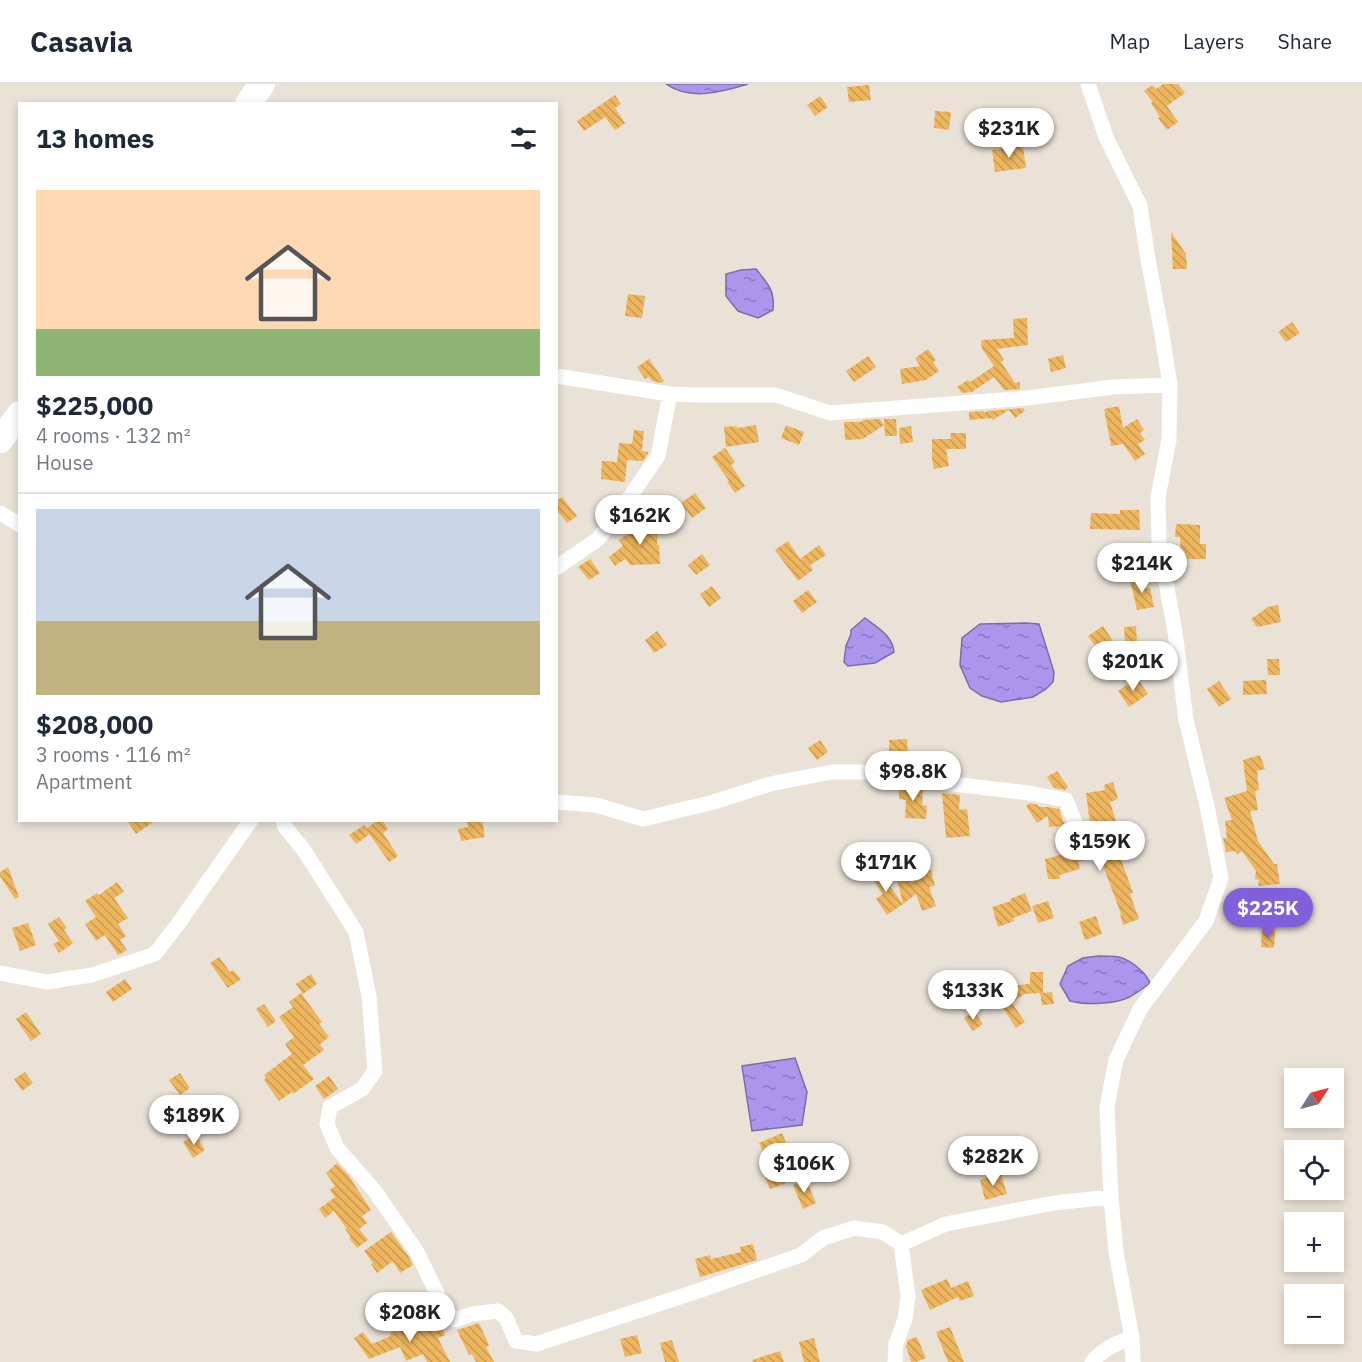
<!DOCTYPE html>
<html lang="en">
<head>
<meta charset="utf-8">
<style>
  :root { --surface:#fff; --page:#f6f6f7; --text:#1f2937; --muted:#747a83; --line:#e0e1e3; --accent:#8360db }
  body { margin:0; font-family:"IBM Plex Sans",sans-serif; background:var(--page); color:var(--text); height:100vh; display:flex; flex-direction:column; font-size:22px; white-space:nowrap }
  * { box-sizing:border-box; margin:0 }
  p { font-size:20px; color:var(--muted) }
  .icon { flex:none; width:33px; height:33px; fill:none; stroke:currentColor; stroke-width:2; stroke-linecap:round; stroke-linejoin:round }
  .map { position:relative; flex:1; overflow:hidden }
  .side { position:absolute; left:18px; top:18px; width:540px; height:720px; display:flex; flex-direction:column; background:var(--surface); border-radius:0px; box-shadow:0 3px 9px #0003 }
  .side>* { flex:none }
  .needle { width:39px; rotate:54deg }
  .buttons { position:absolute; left:1284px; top:984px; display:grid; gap:12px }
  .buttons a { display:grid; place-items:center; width:60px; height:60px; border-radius:0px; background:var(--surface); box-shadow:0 3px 9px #0003; font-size:30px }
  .price { position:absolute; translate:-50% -51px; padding:0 14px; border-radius:21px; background:#fff; color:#222; font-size:20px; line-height:39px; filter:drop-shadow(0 2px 3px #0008) }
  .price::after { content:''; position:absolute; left:50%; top:36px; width:18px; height:14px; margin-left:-9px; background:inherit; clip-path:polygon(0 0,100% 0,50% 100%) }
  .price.on { background:var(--accent); color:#fff }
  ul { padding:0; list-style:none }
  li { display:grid; align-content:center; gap:12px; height:318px; padding:0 18px }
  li+li { border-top:2px solid var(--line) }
  li span { display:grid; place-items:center; height:186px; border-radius:0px; color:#555 }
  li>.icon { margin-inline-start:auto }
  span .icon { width:108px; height:108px; fill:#fffc; stroke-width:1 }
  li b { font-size:26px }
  h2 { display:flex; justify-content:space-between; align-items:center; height:72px; padding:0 18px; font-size:26px }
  header { display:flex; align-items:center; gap:36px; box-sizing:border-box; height:84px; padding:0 30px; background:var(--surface); border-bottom:2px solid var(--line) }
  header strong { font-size:28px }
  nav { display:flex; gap:33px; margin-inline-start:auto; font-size:21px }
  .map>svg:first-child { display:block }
  .water { fill:url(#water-ripples); stroke:#7b6da8; stroke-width:1.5 }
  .building { fill:url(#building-back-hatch) }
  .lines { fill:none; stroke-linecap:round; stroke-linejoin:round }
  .minor { stroke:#fff; stroke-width:15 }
  .trunk { stroke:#fff; stroke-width:26 }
</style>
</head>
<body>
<header>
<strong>Casavia</strong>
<nav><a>Map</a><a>Layers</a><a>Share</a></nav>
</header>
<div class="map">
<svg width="1362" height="1278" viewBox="0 0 1362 1278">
  <defs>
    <pattern id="water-ripples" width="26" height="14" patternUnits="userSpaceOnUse" patternTransform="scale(1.5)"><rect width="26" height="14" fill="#aa97ed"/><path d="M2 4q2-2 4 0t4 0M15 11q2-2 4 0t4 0" fill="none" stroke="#8979be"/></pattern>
    <pattern id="building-back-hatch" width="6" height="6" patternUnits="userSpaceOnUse" patternTransform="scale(1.5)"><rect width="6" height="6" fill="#eeb65e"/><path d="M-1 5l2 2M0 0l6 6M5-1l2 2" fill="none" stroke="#cb9b50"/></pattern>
  </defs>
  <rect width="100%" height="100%" fill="#eae2d7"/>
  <path class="water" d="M666 0H748C722 8 690 17 666 0Z
    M756 185C768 200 775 206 773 226L758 234 738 227 726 212V190L741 186Z
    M865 534C877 543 893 552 894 568L875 579 848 582 844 578 846 562 851 550V546Z
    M1026 539 1039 540 1054 588 1053 598 1046 605 1033 613 1001 618 982 612 970 604 960 581 962 554 980 540Z
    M1098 872C1104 872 1112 872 1119 873 1130 876 1146 888 1150 899 1133 912 1125 918 1103 919 1091 920 1081 920 1070 917L1060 900 1068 882 1083 874Z
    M795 974 807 1008 802 1041 752 1047 742 982Z"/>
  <path class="building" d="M1163 0H1178L1185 9 1167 22 1178 38 1167 46 1158 34 1160 33 1151 19 1153 18 1144 7 1152 1 1156 5Z
    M869 1 871 16 849 18 847 3Z
    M615 11 621 20 615 24 625 39 615 46 605 33 584 47 577 37Z
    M820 12 828 23 815 32 807 21Z
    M935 27 951 28 949 46 934 44Z
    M1023 62 1026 84 995 88 992 66Z
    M1171 148 1186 170 1187 185H1173Z
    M628 210 645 212 642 234 625 232Z
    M1027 234 1028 261 997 265 1004 276 1001 278 1015 299 1020 298V305L1004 306 994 293 972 308 962 309 957 303 968 296 970 298 994 282 982 265 981 256 1014 254 1013 235Z
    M1292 238 1300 249 1286 258 1278 248Z
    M928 265 936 276 933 278 939 287 926 296 902 300 900 285 920 282 915 274Z
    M1063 271 1066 284 1051 288 1048 275Z
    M868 272 876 283 854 298 846 287Z
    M649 275 664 297 661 299 652 297 649 293 645 295 637 283Z
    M1119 322 1123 344 1137 335 1144 346 1140 349 1145 356 1138 360 1145 370 1135 377 1123 360 1111 362 1104 325Z
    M1023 324 1025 327 1015 334 1009 326 993 336 992 334 969 336V328L984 327V329L988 327Z
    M880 335 884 341 863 355 845 356 844 338H861L863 336Z
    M884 335H896L897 352H885Z
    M756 341 759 358 726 363 724 343 737 342V344Z
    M786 341 804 348 799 361 781 354Z
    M911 342 913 358 900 360 899 344Z
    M634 346 644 347 642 367 648 368V370L643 377 627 376 625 398 601 395 602 377 617 378 619 359 632 360Z
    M950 349H966V365H946L949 382 934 385 932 375V355H951Z
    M725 364 735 378 731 381 745 402 735 409 727 398 729 397 712 373Z
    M695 409 706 424 692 434 681 419Z
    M562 413 577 432 567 439 556 425V417Z
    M1120 426H1139L1140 446 1090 445 1091 429 1120 430Z
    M641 435 658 436 657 461H659L660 480 630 481 625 475 615 482 609 473 623 462 619 456 641 441Z
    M1176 440 1200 441V460H1206V475H1181L1180 453H1175Z
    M788 457 800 475 819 461 826 471 810 481 813 486 798 497 775 466Z
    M702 470 710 481 696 491 688 481Z
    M590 475 600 489 589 496 578 483Z
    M1143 493 1146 504H1150L1154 523 1137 526 1130 496Z
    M712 502 721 514 709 523 700 510Z
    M808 506 817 518 802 529 793 517Z
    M1278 521 1281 538 1257 543 1251 535 1268 523Z
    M1103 542 1113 557 1099 567 1088 552Z
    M1136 542 1137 558 1125 559 1124 543Z
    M657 547 667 561 654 569 645 556Z
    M1267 575H1279L1280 591H1268Z
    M1137 594 1148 610 1129 623 1118 607Z
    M1266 596 1267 610 1243 611V597Z
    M1219 597 1231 615 1219 623 1207 605Z
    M907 655 908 674 914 673 916 684 900 681 898 669H889V656Z
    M820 656 828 668 817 676 808 664Z
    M1260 671 1265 685 1257 687 1259 706 1255 707 1258 726 1250 727 1258 757 1274 780H1277L1280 800 1258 802 1259 796 1255 795 1256 787 1242 767 1238 770 1235 767 1226 768 1223 754H1227L1225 737 1232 736 1224 714 1247 707 1243 676Z
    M1057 687 1068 703 1065 706 1054 704 1047 693Z
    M1113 698 1118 715 1110 718 1116 737 1090 740 1086 709 1105 706 1104 701Z
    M899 701 923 705 922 721 927 722 926 735 905 734 906 716 899 715Z
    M942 709 960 711 959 726 967 725 970 752 946 754Z
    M1030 719 1038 721 1039 723H1048L1059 725 1065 742 1049 743 1048 732 1037 739 1026 722Z
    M127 736H156L136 750Z
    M378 736H382L388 745 383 749 398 772 389 778 366 745Z
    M467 736H482L485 753 461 757 458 745 468 743Z
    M364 741 370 750 356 760 349 751Z
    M1108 747 1116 771 1119 770 1127 792 1133 809 1130 810 1139 835 1123 841 1120 830H1121L1099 771 1078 778 1080 785 1059 791 1060 795H1048L1045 775 1071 768 1068 760 1073 759 1080 771 1084 773 1089 772 1093 768 1095 764 1091 753Z
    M914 773 918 789 931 786 935 802 929 803 936 822 922 827 916 810 903 820 893 779Z
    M8 783 19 813 15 815 0 792V788Z
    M877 784 903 820 887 831 876 815 883 810 869 790Z
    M117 798 124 808 114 814 128 834 118 840 126 852 120 856 127 866 118 871 105 851 96 857 85 840 96 833 85 817 97 809 99 811Z
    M1025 809 1032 827 1013 834 1014 837 998 843 992 823 1011 817 1010 815Z
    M1048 817 1054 834 1038 839 1032 822Z
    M1096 832 1102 850 1085 856 1079 838Z
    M59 833 67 844 64 846 73 859 59 869 53 860 59 857 48 840Z
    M28 839 36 861 20 867 12 844Z
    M1262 845 1275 846 1274 864 1261 863Z
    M219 873 230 888 233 886 241 895 228 904 210 879Z
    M973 886 981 896 973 902 976 906 967 912 957 898Z
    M1030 888H1043V909L1052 908 1054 920 1042 921 1040 909 1024 910 1012 919 1025 938 1016 944 997 915 1017 901 1030 900Z
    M311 890 317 900 303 910 296 900Z
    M125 895 132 905 113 918 106 908Z
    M301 909 322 938 319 940 329 953 320 960 324 966 303 981 314 995 293 1010 292 1008 279 1017 264 996 266 994 264 991 292 970 285 960 294 953 279 933 293 923 289 918Z
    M264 920 276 937 268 943 256 925Z
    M974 927 983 940 973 947 964 934Z
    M26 928 41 950 31 957 16 935Z
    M25 988 33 999 22 1007 14 995Z
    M180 989 190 1004 180 1011 169 996Z
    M329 992 338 1005 324 1015 315 1002Z
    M782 1049 787 1061 773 1067 786 1099 770 1105 759 1078 766 1075 759 1059Z
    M195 1050 205 1066 193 1074 183 1058Z
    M337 1079 349 1092 371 1126 362 1132 367 1139 359 1145 368 1156 357 1164 349 1154 351 1153 345 1145H347L334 1127 325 1134 319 1125 335 1113 330 1106 335 1102 326 1089Z
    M1001 1090 1007 1110 985 1116 980 1096Z
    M806 1096 816 1119 803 1125 793 1101Z
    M391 1148 409 1173 413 1181 400 1189 393 1177 377 1189 371 1180 373 1179 364 1167Z
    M753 1160 757 1176 700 1193 695 1175 710 1171 711 1175 741 1168 740 1163Z
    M947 1195 951 1204 968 1197 974 1212 960 1217 958 1213 930 1226 921 1206Z
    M438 1234 445 1251 438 1254 450 1278H427L423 1270 406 1277 400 1263 369 1275 354 1254 363 1248 372 1260 391 1252 390 1249 409 1241 412 1246Z
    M479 1239 489 1261 486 1263 494 1278H476L472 1270 469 1271 457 1246Z
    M950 1243 964 1278H948L936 1248Z
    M637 1251 642 1269 625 1273 620 1255Z
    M917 1253 926 1274 916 1278H911L906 1262 908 1256Z
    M814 1254 820 1278H804L799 1258Z
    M672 1256 679 1278H665L660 1259Z
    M780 1267 784 1278H753L752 1276Z"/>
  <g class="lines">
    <path class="minor" d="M1088 0 1106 53 1140 122 1148 176 1161 244 1170 301 1169 356 1158 413 1159 460 1175 548 1186 636 1207 722 1221 794 1206 837 1140 925 1116 976 1107 1023 1111 1113 1116 1168 1132 1254 1133 1278
      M556 292 670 310 697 311H776L830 329 1027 314 1113 303 1170 301
      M0 429 20 441
      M556 484 598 455 627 417 658 372 670 310
      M556 718 596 721 643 735 714 718 770 700 832 688H885L944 699 1029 709 1066 716 1085 763
      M283 736 285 743 303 765 356 848 369 912 375 987 362 1005 330 1023 327 1040 337 1064 374 1106 417 1168 445 1226 455 1236 472 1230 498 1227 506 1234 516 1257 536 1260 695 1208 801 1171 823 1154 854 1144 883 1148 901 1160 946 1140 1054 1119 1111 1113
      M0 889 47 898 92 891 155 870 178 840 251 736
      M895 1278 896 1260 905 1235 908 1212 901 1160
      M1092 1278C1103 1265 1116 1259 1132 1254"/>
    <path class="trunk" d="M248 20 262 0
      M0 356 20 330"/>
  </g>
</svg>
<div class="buttons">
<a><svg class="needle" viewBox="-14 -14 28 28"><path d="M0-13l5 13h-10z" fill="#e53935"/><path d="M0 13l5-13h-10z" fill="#747a83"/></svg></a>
<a><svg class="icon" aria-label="locate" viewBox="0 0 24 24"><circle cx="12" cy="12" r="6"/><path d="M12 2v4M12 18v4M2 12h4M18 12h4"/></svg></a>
<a>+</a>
<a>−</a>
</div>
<b class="price" style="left:1009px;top:75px">$231K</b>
<b class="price" style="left:640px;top:462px">$162K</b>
<b class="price" style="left:1142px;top:510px">$214K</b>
<b class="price" style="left:1133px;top:608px">$201K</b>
<b class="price" style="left:913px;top:718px">$98.8K</b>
<b class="price" style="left:1100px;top:788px">$159K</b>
<b class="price" style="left:886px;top:809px">$171K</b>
<b class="price on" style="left:1268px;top:855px">$225K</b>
<b class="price" style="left:973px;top:937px">$133K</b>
<b class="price" style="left:194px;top:1062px">$189K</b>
<b class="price" style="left:993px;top:1103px">$282K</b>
<b class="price" style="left:804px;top:1110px">$106K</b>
<b class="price" style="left:410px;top:1259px">$208K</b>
<section class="side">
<h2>13 homes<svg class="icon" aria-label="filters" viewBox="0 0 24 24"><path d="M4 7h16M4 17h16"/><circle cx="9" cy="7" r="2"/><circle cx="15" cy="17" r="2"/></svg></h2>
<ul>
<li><span style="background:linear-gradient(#ffd9b3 75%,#8fb573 0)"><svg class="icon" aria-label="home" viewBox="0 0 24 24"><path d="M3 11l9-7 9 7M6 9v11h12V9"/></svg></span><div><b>$225,000</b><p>4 rooms · 132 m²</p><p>House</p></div></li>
<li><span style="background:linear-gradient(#c9d6e8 60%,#c2b280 0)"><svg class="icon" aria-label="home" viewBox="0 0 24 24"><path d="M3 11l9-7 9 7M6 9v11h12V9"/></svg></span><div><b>$208,000</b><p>3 rooms · 116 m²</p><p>Apartment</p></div></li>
</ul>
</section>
</div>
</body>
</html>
